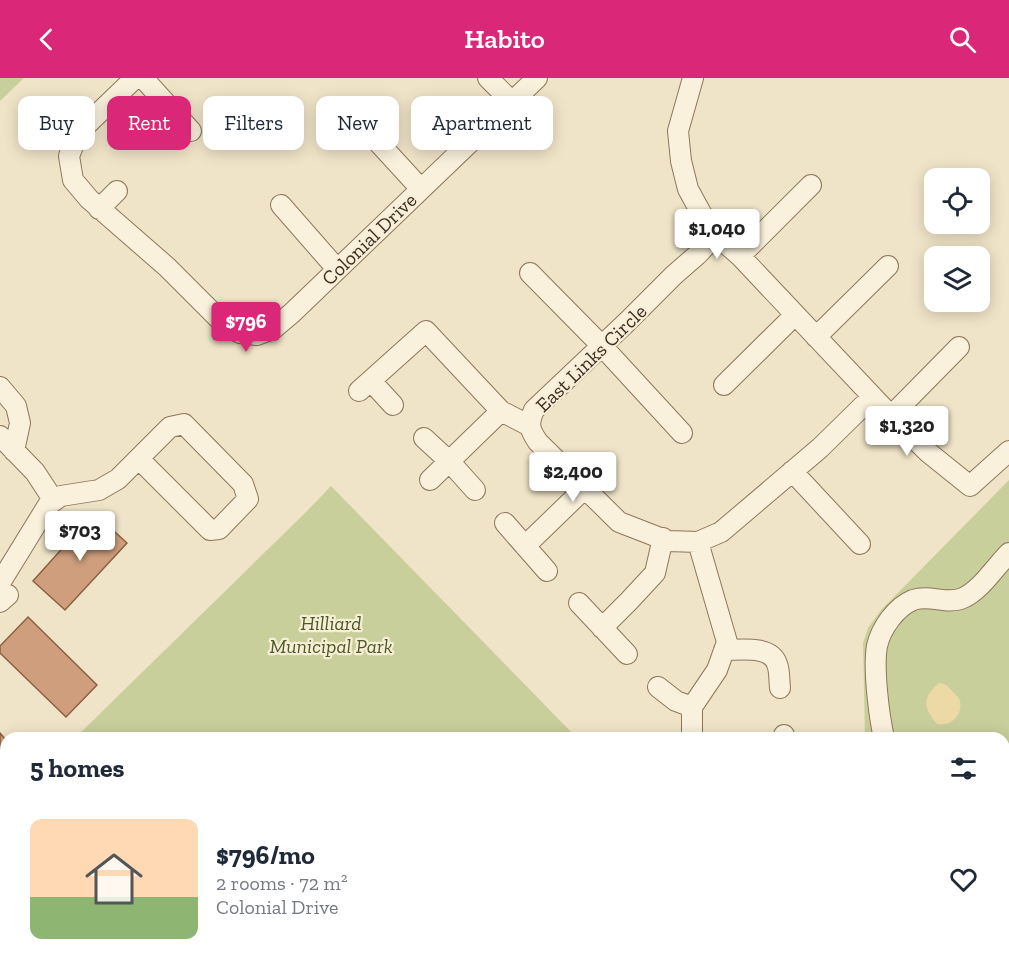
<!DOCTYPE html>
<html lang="en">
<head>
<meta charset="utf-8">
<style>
  :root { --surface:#fff; --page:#f2f2f3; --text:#1f2937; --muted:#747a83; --accent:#db2777 }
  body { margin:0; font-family:"Zilla Slab",serif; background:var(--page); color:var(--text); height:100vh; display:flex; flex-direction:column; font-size:22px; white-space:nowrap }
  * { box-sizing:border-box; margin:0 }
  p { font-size:20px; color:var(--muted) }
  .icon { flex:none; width:33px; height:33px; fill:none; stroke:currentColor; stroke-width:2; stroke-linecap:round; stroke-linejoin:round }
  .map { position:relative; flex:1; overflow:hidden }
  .drawer { position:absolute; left:0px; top:654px; width:1010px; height:234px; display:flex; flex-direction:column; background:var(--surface); border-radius:18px 18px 0 0; box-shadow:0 3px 15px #0003 }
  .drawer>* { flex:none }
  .hud { position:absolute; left:18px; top:18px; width:600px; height:54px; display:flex; gap:12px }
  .fabs { position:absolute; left:924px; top:90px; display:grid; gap:12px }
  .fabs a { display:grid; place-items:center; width:66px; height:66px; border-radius:12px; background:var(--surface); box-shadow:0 3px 15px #0003; font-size:30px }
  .price { position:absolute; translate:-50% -51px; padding:0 14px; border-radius:6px; background:#fff; color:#222; font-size:20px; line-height:39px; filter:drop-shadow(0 2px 3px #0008) }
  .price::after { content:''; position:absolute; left:50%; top:36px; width:18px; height:14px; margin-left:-9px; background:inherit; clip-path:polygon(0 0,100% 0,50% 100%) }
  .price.selected { background:var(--accent); color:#fff }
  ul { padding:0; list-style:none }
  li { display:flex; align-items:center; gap:18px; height:150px; padding:0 30px }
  li span { display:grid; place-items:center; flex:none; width:168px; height:120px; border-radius:12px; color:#555 }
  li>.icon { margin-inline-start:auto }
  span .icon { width:72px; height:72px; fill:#fffc; stroke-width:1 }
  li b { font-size:26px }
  h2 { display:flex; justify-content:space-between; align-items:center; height:72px; padding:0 30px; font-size:26px }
  .tag { padding:0 21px; border-radius:12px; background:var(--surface); box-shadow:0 3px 15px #0003; font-size:21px; line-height:54px }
  .tag.selected { background:var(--accent); color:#fff }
  header { display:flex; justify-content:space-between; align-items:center; height:78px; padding:0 30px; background:var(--accent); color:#fff; font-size:27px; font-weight:600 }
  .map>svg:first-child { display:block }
  .green { fill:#c9cf9b }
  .sand { fill:#ecd9a5 }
  .building { fill:#cf9f7d; stroke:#8d5f41; stroke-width:1.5 }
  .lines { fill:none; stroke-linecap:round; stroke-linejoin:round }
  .minor-casing { stroke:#8d765c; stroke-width:22 }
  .minor { stroke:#faf1dc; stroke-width:20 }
  .labels { text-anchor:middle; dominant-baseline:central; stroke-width:4.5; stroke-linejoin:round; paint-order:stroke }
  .street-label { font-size:20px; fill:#3d2e20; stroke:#f7eed8 }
  .park-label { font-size:20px; font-style:italic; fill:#4d5a26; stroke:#f7eed8 }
</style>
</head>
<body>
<header><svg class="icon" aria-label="back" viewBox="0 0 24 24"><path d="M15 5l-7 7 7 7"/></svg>Habito<svg class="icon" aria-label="search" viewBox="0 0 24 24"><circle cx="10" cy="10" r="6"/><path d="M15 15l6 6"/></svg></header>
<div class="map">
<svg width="1009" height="888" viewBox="0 0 1009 888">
  <rect width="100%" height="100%" fill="#f0e4c8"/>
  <path class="green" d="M0 0H24L0 23Z
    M1009 402V888H871V882H1004V660H865L863 565 868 550 881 532Z
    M331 408 577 660H75L306 434Z
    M6 727V776L0 774V733Z
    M271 882H793L799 888H287Z"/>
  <path class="sand" d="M939 605C945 606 947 607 951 612 954 615 959 619 960 623 963 637 951 649 937 646 923 630 922 619 939 605Z
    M1009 804V844L1004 852V805Z"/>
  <path class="building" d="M94 435 127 465 65 532 33 503Z
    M28 539 97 607 66 639 0 575V568Z
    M0 655 6 662V696L0 701Z"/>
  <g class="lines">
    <g class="minor-casing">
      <path id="minor" d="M135 0 78 55 69 78 73 102 89 121 167 189 225 247 240 255 257 257 273 251 292 235 537 0
        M143 0 191 53
        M488 0 512 24
        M693 0 678 53 681 83 688 111 701 135 716 157 740 178 891 338 929 375 970 408 1009 373
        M377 63 421 111
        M281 127 337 191
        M99 131 117 113
        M716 157 697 177 674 197 628 243 534 332C528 346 529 351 538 364L619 444 668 463 698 464 721 454 820 370 872 319
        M740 178 811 107
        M530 195 602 268 682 355
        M816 259 888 188
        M371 303 393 327
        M724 307 795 237
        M0 309 16 328 20 345 14 373
        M359 313 426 253 501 333 530 348
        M891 338 959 269
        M0 358 35 394 54 423
        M424 360 449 383 475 412
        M792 393 860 466
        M430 402 501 333
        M505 445 547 493
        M525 468 585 410
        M0 505 48 427 61 418 99 412 118 401 170 349 184 346 243 406 248 421 219 451 210 452 139 381
        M0 524 8 517
        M579 525 627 576
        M602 550 629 523 655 495 663 460
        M724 572C740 572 771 567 777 586 780 593 779 603 780 610
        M658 609 676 623 692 629
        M692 660V629L717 592 727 564 698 464
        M784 660V657
        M884 660C879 638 873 590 877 568 881 550 896 529 913 522 930 516 947 527 963 520 980 513 996 488 1009 475
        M976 882 978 888
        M190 888 193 882"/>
    </g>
    <use href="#minor" class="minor"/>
  </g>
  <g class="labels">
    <g class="street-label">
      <text transform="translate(369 161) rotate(-44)">Colonial Drive</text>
      <text transform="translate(591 280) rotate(-44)">East Links Circle</text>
    </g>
    <g class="park-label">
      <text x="331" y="545">Hilliard<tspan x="331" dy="23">Municipal Park</tspan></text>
    </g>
  </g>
</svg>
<div class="fabs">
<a><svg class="icon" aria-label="locate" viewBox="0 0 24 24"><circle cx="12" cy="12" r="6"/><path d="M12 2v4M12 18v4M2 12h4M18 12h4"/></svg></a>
<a><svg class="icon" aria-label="layers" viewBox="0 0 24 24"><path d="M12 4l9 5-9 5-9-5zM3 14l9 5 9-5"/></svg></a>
</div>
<b class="price" style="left:717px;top:182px">$1,040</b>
<b class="price selected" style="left:246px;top:275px">$796</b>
<b class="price" style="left:907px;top:379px">$1,320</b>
<b class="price" style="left:573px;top:425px">$2,400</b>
<b class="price" style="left:80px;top:484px">$703</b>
<div class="hud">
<a class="tag">Buy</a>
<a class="tag selected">Rent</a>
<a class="tag">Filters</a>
<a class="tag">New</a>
<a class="tag">Apartment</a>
</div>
<section class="drawer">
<h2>5 homes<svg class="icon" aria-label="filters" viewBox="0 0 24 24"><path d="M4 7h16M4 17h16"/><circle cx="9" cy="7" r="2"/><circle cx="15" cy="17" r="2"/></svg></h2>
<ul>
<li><span style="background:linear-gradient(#ffd9b3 65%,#8fb573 0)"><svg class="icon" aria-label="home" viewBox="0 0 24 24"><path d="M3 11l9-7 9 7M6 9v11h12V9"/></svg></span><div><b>$796/mo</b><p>2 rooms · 72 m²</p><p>Colonial Drive</p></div><svg class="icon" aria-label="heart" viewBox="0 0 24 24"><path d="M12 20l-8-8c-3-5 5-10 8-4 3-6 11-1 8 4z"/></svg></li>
</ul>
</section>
</div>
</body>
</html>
